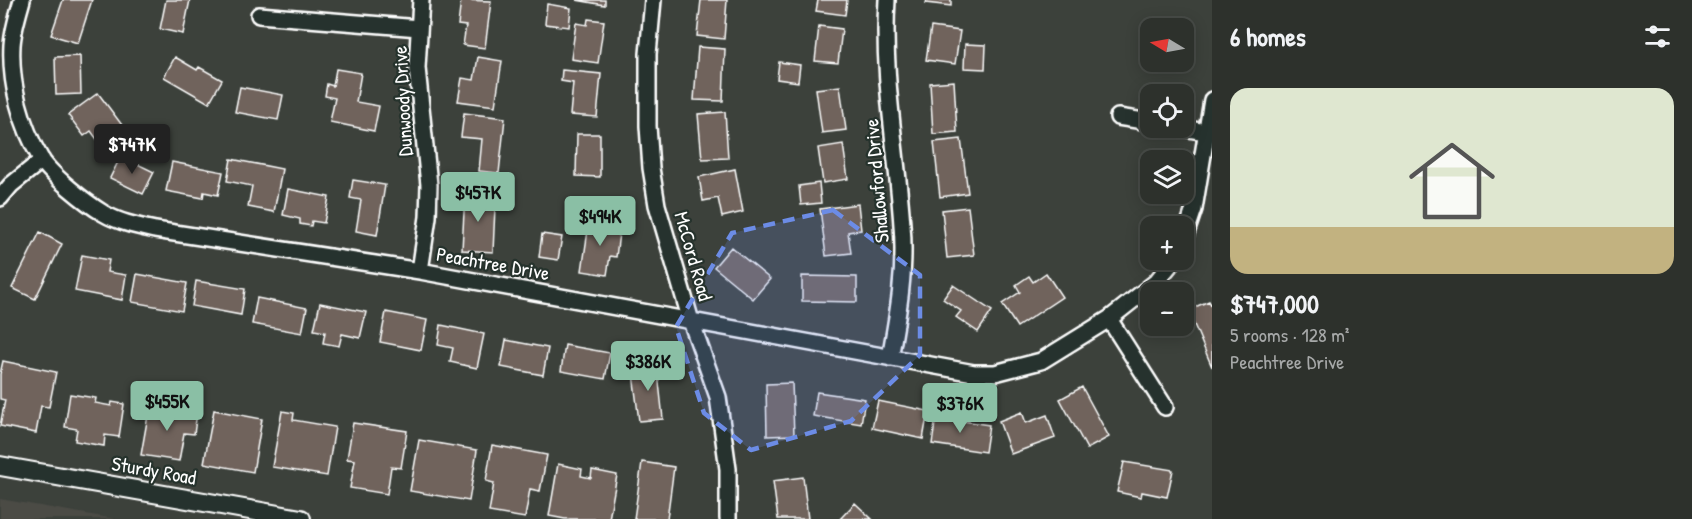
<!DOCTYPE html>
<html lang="en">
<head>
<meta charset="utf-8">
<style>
  :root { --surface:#2d312c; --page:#353934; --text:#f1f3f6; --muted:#a7a9a9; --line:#484c48; --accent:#8abfa5 }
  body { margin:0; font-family:"Patrick Hand",sans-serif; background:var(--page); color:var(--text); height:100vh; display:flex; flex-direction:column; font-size:22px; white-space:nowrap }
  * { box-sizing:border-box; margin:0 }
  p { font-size:20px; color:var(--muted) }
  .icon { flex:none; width:33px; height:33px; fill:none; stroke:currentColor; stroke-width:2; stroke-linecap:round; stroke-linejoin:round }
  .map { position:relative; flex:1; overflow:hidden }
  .sheet { display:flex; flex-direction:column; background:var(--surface); width:480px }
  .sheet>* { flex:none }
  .needle { width:39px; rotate:280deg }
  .buttons { position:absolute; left:1140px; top:18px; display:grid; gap:12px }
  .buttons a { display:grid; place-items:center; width:54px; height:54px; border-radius:12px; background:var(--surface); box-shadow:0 3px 15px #0003,0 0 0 2px var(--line); font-size:30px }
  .price { position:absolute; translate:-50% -51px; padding:0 14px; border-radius:6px; background:var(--accent); color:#111; font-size:20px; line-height:39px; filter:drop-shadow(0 2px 3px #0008) }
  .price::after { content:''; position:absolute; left:50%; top:36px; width:18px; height:14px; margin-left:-9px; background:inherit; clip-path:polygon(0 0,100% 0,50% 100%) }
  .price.active { background:#222; color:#fff }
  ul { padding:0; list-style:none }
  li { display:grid; align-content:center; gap:12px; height:318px; padding:0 18px }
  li+li { border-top:2px solid var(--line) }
  li span { display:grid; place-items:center; height:186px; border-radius:18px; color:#555 }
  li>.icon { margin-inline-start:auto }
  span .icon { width:108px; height:108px; fill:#fffc; stroke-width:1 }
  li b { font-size:26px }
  h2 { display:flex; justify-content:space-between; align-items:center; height:72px; padding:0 18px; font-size:26px }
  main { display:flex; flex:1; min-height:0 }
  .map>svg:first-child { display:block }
  .built { fill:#4b4b45 }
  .building { fill:#6f635c; stroke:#fff; stroke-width:1.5 }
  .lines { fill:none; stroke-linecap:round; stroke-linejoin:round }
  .minor-casing { stroke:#fff; stroke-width:20 }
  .tertiary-casing { stroke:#fff; stroke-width:22 }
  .minor { stroke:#26332d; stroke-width:15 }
  .tertiary { stroke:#26332d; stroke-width:18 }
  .marked { fill:#6c8ce6; fill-opacity:0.2; stroke:#6c8ce6; stroke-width:4.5; stroke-dasharray:12 8; stroke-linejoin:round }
  .labels { text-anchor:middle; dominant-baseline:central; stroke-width:4.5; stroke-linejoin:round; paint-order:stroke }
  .street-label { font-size:20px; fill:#fff; stroke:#26332d }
</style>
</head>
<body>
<main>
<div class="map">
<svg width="1212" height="519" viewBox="0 0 1212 519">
  <rect width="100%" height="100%" fill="#3c413b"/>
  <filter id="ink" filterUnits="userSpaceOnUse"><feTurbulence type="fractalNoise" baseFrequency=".0167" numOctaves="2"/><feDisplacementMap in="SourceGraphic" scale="12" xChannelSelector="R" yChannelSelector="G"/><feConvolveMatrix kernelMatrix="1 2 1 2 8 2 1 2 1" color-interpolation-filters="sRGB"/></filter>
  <g filter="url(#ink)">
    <path class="built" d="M0 499 115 519H0Z"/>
    <path class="building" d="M63 0H92L78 43 51 35Z
      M166 0H190L183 34 160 29Z
      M461 0 491 1 485 48 463 45 466 26 458 25Z
      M576 0H605V5Z
      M701 0H727L724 39 697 36Z
      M818 0H847L845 15 816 11Z
      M927 0H951V6L926 3Z
      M547 4 571 8 569 27 545 24Z
      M588 19 604 21 598 63 571 59 576 23 587 25Z
      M819 26 842 29 838 63 815 61Z
      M931 27 960 31 955 64 926 60Z
      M965 44 986 45 985 69 964 68Z
      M698 47 725 49 723 101 694 100Z
      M80 56 81 94 56 95 55 57Z
      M175 57 197 70 199 67 222 80 209 103 164 77Z
      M478 57 502 61 495 106 458 101 462 78 474 80Z
      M779 62 800 65 798 82 777 79Z
      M336 69 361 73 356 102 379 106 374 131 330 122 335 98 325 96 327 84 333 86Z
      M562 70 601 74 597 117 570 115 573 83 561 81Z
      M954 81 957 132 933 134 930 83Z
      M840 86 846 130 822 133 816 89Z
      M240 87 283 95 278 120 235 112Z
      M98 93 125 129 102 146 91 131 84 136 68 115Z
      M725 112 728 158 702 159 698 114Z
      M464 113 505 118 499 173 479 171 482 139 461 137Z
      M577 134H600V177L576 176Z
      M961 139 968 193 940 197 934 142Z
      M843 144 848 179 823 183 818 148Z
      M121 156 154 172 143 194 110 178Z
      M231 159 282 169 274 212 248 207 252 186 227 181Z
      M172 162 223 172 218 195 204 192 203 198 166 191Z
      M735 169 743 212 722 217 718 198 703 201 699 177Z
      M353 180 385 185 377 235 356 231 361 200 350 198Z
      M819 183 821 203 801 205 799 186Z
      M288 189 329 197 324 223 312 221 311 226 300 224V219L283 215Z
      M465 193 491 194V207H495L493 252 462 250Z
      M858 204 861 230 848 232 851 253 826 256 820 209Z
      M968 207 974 255 947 258 942 210Z
      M590 217 609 220 608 231 619 233 616 257 610 256 607 275 582 271Z
      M40 232 62 244 35 299 12 288Z
      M542 234 562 237 558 260 539 257Z
      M731 247 770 279 753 299 714 267Z
      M82 255 109 260 107 272 126 275 122 300 75 291Z
      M1046 273 1062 297 1017 327 1002 304 1020 292 1016 285 1029 276 1033 282Z
      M137 274 187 283 182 311 132 302Z
      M802 276 857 277V302L802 301Z
      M196 281 245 289 241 315 192 306Z
      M953 285 992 311 978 332 956 317 961 311 943 299Z
      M257 298 307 308 302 333 252 324Z
      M1209 301 1212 307V367L1188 310Z
      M320 303 366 312 360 338 342 334 339 346 323 343 325 332 314 330Z
      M386 312 427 320 421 350 380 342Z
      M441 325 484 334 477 368 450 362 453 348 438 345Z
      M506 340 548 348 543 375 501 367Z
      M565 345 610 353 605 379 561 371Z
      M3 361 56 372 49 407 41 406 36 433 0 426 5 400 0 399V374Z
      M657 364 663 419 639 421 632 366Z
      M792 383 794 435 767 436 766 384Z
      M1082 387 1109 437 1087 449 1060 399Z
      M817 392 865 399 861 424 813 416Z
      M70 394 96 398 95 403 111 406 112 402 124 404 119 437 105 435 104 446 75 441 77 429 65 427Z
      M878 401 928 411 923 439 872 428Z
      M150 404 197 412 194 434 184 433 179 461 141 455Z
      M214 410 262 419 253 472 204 463Z
      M282 411 294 413 293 420 335 427 327 476 272 467Z
      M1022 412 1026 423 1047 415 1055 438 1011 454 999 421Z
      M936 417 989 425 985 452 932 444Z
      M353 423 407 431 401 468 391 467 387 494 350 488 355 460 347 459Z
      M419 440 477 450 469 501 410 491Z
      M492 445 547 455 540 491 530 489 525 518 489 512 494 483 486 481Z
      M642 462 674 467 667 519H634Z
      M1124 462 1173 470 1167 497 1142 492 1141 497 1117 492Z
      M558 464 582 469 581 476 591 478 592 470 617 475 609 519H565L549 516Z
      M803 477 808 519H778L773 481Z
      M855 503 872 519H840Z"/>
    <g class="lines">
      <g class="minor-casing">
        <path id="minor" d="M22 0C18 14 13 30 12 45 10 84 21 125 41 159 51 175 86 203 103 213 118 222 137 226 155 230L420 271 974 373H995L1041 361 1109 319 1156 282 1174 260
          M653 0 648 54V126L651 168 657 205 691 321 718 397 728 469V519
          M887 0C882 76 897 150 902 225 906 270 898 314 890 358
          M259 15 419 28
          M1118 117 1150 122
          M1182 128 1206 132
          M0 198 11 185 42 160
          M1184 239 1194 209 1212 100
          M420 271 428 217 429 185 417 68 421 0
          M1109 319 1165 407"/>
      </g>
      <g class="tertiary-casing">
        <path id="tertiary" d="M0 466 301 519"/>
      </g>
      <use href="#minor" class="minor"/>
      <use href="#tertiary" class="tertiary"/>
    </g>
  </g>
  <path class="marked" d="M833 210 920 275V355L851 421 751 450 704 413 676 327 732 233Z"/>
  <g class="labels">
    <g class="street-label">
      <text transform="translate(402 101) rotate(-93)">Dunwoody Drive</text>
      <text transform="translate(876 181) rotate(-95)">Shallowford Drive</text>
      <text transform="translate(694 256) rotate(74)">McCord Road</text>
      <text transform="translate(493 263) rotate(10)">Peachtree Drive</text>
      <text transform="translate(154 470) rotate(10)">Sturdy Road</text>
    </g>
  </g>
</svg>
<div class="buttons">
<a><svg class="needle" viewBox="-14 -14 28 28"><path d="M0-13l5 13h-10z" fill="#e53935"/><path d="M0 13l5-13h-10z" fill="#a7a9a9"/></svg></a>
<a><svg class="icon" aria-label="locate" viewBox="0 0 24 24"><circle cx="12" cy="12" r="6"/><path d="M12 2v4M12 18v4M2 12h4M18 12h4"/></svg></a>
<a><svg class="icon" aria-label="layers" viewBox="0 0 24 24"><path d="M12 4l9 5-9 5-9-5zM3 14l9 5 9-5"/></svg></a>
<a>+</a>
<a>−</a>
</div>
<b class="price active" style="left:132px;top:175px">$747K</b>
<b class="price" style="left:478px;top:223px">$457K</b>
<b class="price" style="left:600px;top:247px">$494K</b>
<b class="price" style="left:648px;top:392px">$386K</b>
<b class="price" style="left:167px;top:432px">$455K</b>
<b class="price" style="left:960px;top:434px">$376K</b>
</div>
<section class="sheet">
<h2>6 homes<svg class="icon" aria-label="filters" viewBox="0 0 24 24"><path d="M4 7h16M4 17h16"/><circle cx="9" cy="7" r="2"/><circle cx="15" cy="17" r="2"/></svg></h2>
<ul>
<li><span style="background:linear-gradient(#dfe7d0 75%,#c2b280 0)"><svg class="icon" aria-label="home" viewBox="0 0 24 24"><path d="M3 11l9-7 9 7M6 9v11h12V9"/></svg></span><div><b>$747,000</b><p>5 rooms · 128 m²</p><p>Peachtree Drive</p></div></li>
</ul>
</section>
</main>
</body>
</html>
